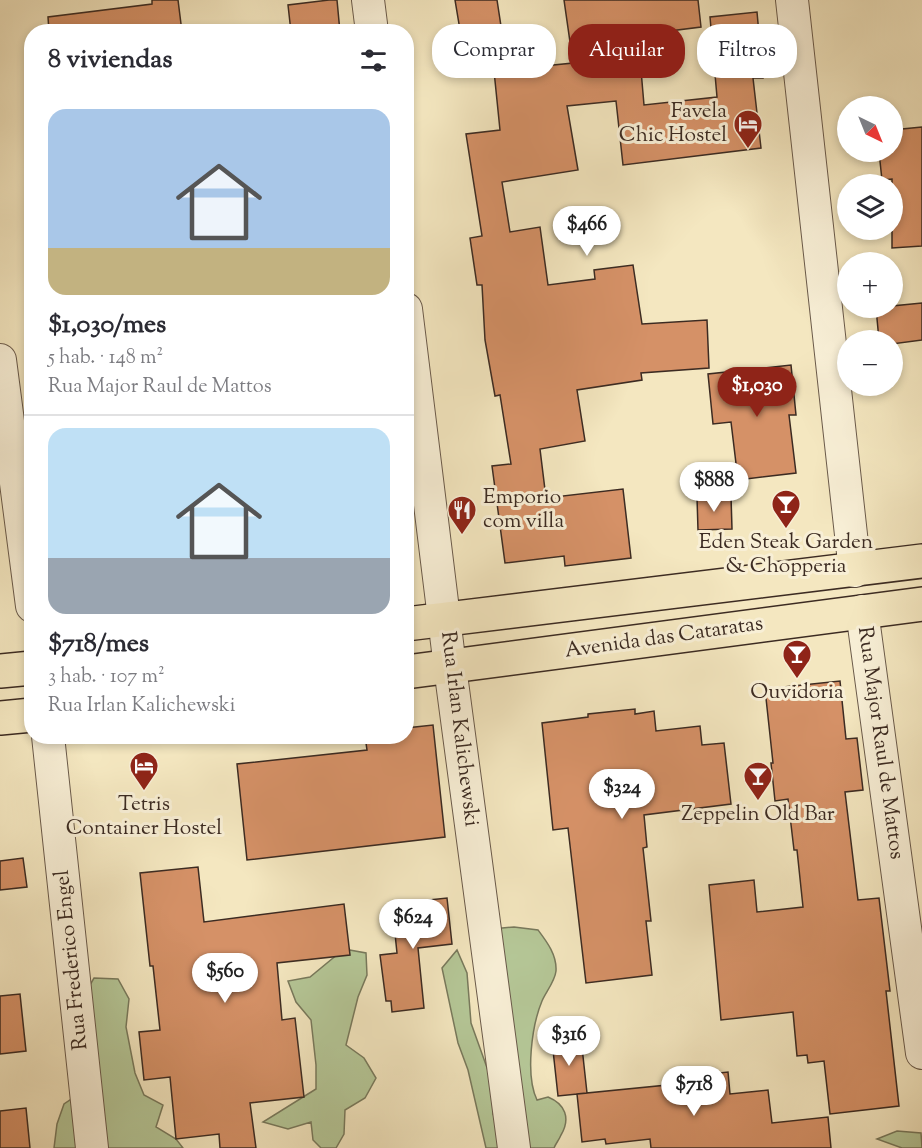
<!DOCTYPE html>
<html lang="es">
<head>
<meta charset="utf-8">
<style>
  :root { --surface:#fff; --page:#f7f7f7; --text:#2b2b33; --muted:#7c7c81; --line:#e1e1e2; --accent:#8f2418 }
  body { margin:0; font-family:"Sorts Mill Goudy",serif; background:var(--page); color:var(--text); height:100vh; display:flex; flex-direction:column; font-size:22px; white-space:nowrap }
  * { box-sizing:border-box; margin:0 }
  p { font-size:20px; color:var(--muted) }
  .icon { flex:none; width:33px; height:33px; fill:none; stroke:currentColor; stroke-width:2; stroke-linecap:round; stroke-linejoin:round }
  .map { position:relative; flex:1; overflow:hidden }
  .sheet { position:absolute; left:24px; top:24px; width:390px; height:720px; display:flex; flex-direction:column; background:var(--surface); border-radius:24px; box-shadow:0 3px 9px #0003 }
  .sheet>* { flex:none }
  .hud { position:absolute; left:432px; top:24px; width:399px; height:54px; display:flex; gap:12px }
  .needle { width:39px; rotate:137deg }
  .fabs { position:absolute; left:837px; top:96px; display:grid; gap:12px }
  .fabs a { display:grid; place-items:center; width:66px; height:66px; border-radius:50%; background:var(--surface); box-shadow:0 3px 9px #0003; font-size:30px }
  .price { position:absolute; translate:-50% -51px; padding:0 14px; border-radius:21px; background:#fff; color:#222; font-size:20px; line-height:39px; filter:drop-shadow(0 2px 3px #0008) }
  .price::after { content:''; position:absolute; left:50%; top:36px; width:18px; height:14px; margin-left:-9px; background:inherit; clip-path:polygon(0 0,100% 0,50% 100%) }
  .price.selected { background:var(--accent); color:#fff }
  ul { padding:0; list-style:none }
  li { display:grid; align-content:center; gap:12px; height:318px; padding:0 24px }
  li+li { border-top:2px solid var(--line) }
  li span { display:grid; place-items:center; height:186px; border-radius:18px; color:#555 }
  li>.icon { margin-inline-start:auto }
  span .icon { width:108px; height:108px; fill:#fffc; stroke-width:1 }
  li b { font-size:26px }
  h2 { display:flex; justify-content:space-between; align-items:center; height:72px; padding:0 24px; font-size:26px }
  .pill { padding:0 21px; border-radius:24px; background:var(--surface); box-shadow:0 3px 9px #0003; font-size:21px; line-height:54px }
  .pill.selected { background:var(--accent); color:#fff }
  .map>svg:first-child { display:block }
  .green { fill:#b5c797; stroke:#78795c; stroke-width:1.5 }
  .building { fill:#d59167; stroke:#3c2b22; stroke-width:1.5 }
  .lines { fill:none; stroke-linecap:round; stroke-linejoin:round }
  .minor-casing { stroke:#6a5a4a; stroke-width:34 }
  .primary-casing { stroke:#3c2b22; stroke-width:36 }
  .minor { stroke:#f8efd6; stroke-width:32 }
  .primary { stroke:#f4e7c0; stroke-width:33 }
  .labels { text-anchor:middle; dominant-baseline:central; stroke-width:6; stroke-linejoin:round; paint-order:stroke }
  .poi-label { font-size:21px; fill:#3c2b22; stroke:#f8efd6 }
  .street-label { font-size:21px; fill:#3c2b22; stroke:#f8efd6 }
</style>
</head>
<body>
<div class="map">
<svg width="922" height="1148" viewBox="0 0 922 1148">
  <rect width="100%" height="100%" fill="#f4e7c0"/>
  <filter id="stains"><feTurbulence type="fractalNoise" baseFrequency=".00333" numOctaves="4"/><feColorMatrix values="0 0 0 0 .2 0 0 0 0 .09 0 0 0 0 .02 0 0 0 .5 -.17"/></filter>
  <radialGradient id="worn" r=".72"><stop offset=".6" stop-color="#630" stop-opacity="0"/><stop offset="1" stop-color="#630" stop-opacity=".3"/></radialGradient>
  <path class="green" d="M514 927 538 930C547 942 557 955 556 971 555 981 546 992 542 1001 532 1025 525 1075 537 1100L548 1097C565 1104 571 1118 561 1135 559 1140 556 1143 554 1148H486L468 1070 458 1043 442 968 457 950 467 973 471 1023 495 1090 493 1114 504 1136 492 929Z
    M344 949 366 953 367 975 358 997 346 1045 364 1058 376 1078 365 1098 345 1110 344 1134 336 1148H321L313 1140 311 1122 288 1129 263 1122 316 1089V1065L311 1020 296 1002 288 981 310 977Z
    M94 978 118 979 129 999 126 1027 135 1073 144 1095 163 1105 156 1127 176 1139 183 1148H54L57 1124 64 1104 83 1091V997Z
    M897 1131 921 1133 922 1148H902L877 1139Z"/>
  <path class="building" d="M152 0H178L182 32H49L48 17 152 4Z
    M329 0H337L340 32H291L288 5Z
    M455 0H497L506 59 466 66Z
    M564 0H698L701 27 638 35 644 105 717 97 710 17 757 12 763 78H753L761 148 623 165 616 101 567 106 578 170 502 182 510 232 540 227 548 285 595 279 594 270 633 265 642 324 707 320 709 368 641 373 642 380 577 390 585 441 540 449 546 498 623 489 631 558 565 566 564 556 505 563 492 466 511 464 500 395 495 396 485 340 482 285H477L470 238 482 236 466 134 500 130 494 71 573 63Z
    M922 127V246L892 248V179L882 180 879 152H892V130Z
    M922 303V340L892 344V340H879L876 308H892V306Z
    M791 365 796 415H789L796 473 738 480 731 422 713 424 708 374Z
    M731 496 732 529 698 530 697 497Z
    M840 681 846 739 857 738 863 790 845 792 858 900 879 898 890 991H886L899 1106 830 1114 824 1061 808 1063 807 1055 797 1056 793 1012 721 1020 709 885 754 880 757 912 803 907 797 850H794L788 799 775 801 771 763H773L765 689Z
    M635 709V714L654 711 656 731 700 726 702 745 724 743 731 804 644 815 647 847 643 848 651 921H646L652 975 586 983 568 828 553 830 542 723 588 717V714Z
    M433 725 445 837 247 860 237 764 367 750 365 736H406V728Z
    M23 858 27 887 0 890V861Z
    M198 867 204 922 344 904 350 955 277 963 282 1020 295 1018 304 1097 250 1103 256 1148H220L219 1134 176 1139 170 1077 144 1080 139 1032 160 1030 153 966H150L140 873Z
    M447 898 452 944 418 948 424 1008 392 1012 391 1001H386L380 955 397 953 392 904Z
    M20 994 26 1051 0 1054V996Z
    M581 1038 587 1093 558 1096 552 1041Z
    M728 1072 730 1094 768 1090 772 1123 828 1117 831 1148H651L650 1139 606 1144 605 1139 582 1142 577 1094 667 1085 666 1079Z
    M26 1108 30 1148H0V1111Z"/>
  <g class="lines">
    <g class="minor-casing">
      <path id="minor" d="M368 0 372 32
        M792 0 855 571
        M406 309 450 667 514 1148
        M0 360 32 606
        M862 611 922 1053
        M48 736 92 1148"/>
    </g>
    <g class="primary-casing">
      <path id="primary" d="M406 624 922 561
        M0 671 32 668
        M406 672 922 604
        M0 718 32 715"/>
    </g>
    <use href="#minor" class="minor"/>
    <use href="#primary" class="primary"/>
  </g>
  <defs>
    <g id="hotel-pin" transform="scale(1.5)"><path d="M0 17L-7.5 6A9.5 9.5 0 1 1 7.5 6Z" fill="#8f2418" stroke="#f8efd6"/><path d="M-6-4.5h1.5V1H6V5H4.5V3h-9V5H-6ZM-4 0a1.8 1.8 0 1 1 3.6 0ZM.5 0V-2.5h3Q6-2.5 6 0Z" fill="#fff"/></g>
    <g id="bar-pin" transform="scale(1.5)"><path d="M0 17L-7.5 6A9.5 9.5 0 1 1 7.5 6Z" fill="#8f2418" stroke="#f8efd6"/><path d="M-6-5H6L.8 .8V4.5H3.5V6h-7V4.5H-.8V.8Z" fill="#fff"/></g>
    <g id="restaurant-pin" transform="scale(1.5)"><path d="M0 17L-7.5 6A9.5 9.5 0 1 1 7.5 6Z" fill="#8f2418" stroke="#f8efd6"/><path d="M-5-6h1v4h1v-4h1v4h1v-4h1v5L-1.5 .5V6h-2V.5L-5-1ZM5-6V6H3V1.5H1.5Q1.5-4 5-6Z" fill="#fff"/></g>
  </defs>
  <g fill-rule="evenodd">
    <use href="#hotel-pin" x="748" y="124"/>
    <use href="#bar-pin" x="786" y="504"/>
    <use href="#restaurant-pin" x="462" y="510"/>
    <use href="#bar-pin" x="797" y="654"/>
    <use href="#hotel-pin" x="144" y="766"/>
    <use href="#bar-pin" x="758" y="776"/>
  </g>
  <g class="labels">
    <g class="poi-label">
      <text x="727" y="112" text-anchor="end">Favela<tspan x="727" dy="24">Chic Hostel</tspan></text>
      <text x="483" y="498" text-anchor="start">Emporio<tspan x="483" dy="24">com villa</tspan></text>
      <text x="786" y="543">Eden Steak Garden<tspan x="786" dy="24">&amp; Chopperia</tspan></text>
      <text x="797" y="693">Ouvidoria</text>
      <text x="144" y="805">Tetris<tspan x="144" dy="24">Container Hostel</tspan></text>
      <text x="758" y="815">Zeppelin Old Bar</text>
    </g>
    <g class="street-label">
      <text transform="translate(664 638) rotate(-8)">Avenida das Cataratas</text>
      <text transform="translate(459 729) rotate(83)">Rua Irlan Kalichewski</text>
      <text transform="translate(880 743) rotate(82)">Rua Major Raul de Mattos</text>
      <text transform="translate(72 960) rotate(-96)">Rua Frederico Engel</text>
    </g>
  </g>
  <rect width="100%" height="100%" filter="url(#stains)"/>
  <rect width="100%" height="100%" fill="url(#worn)"/>
</svg>
<div class="fabs">
<a><svg class="needle" viewBox="-14 -14 28 28"><path d="M0-13l5 13h-10z" fill="#e53935"/><path d="M0 13l5-13h-10z" fill="#7c7c81"/></svg></a>
<a><svg class="icon" aria-label="layers" viewBox="0 0 24 24"><path d="M12 4l9 5-9 5-9-5zM3 14l9 5 9-5"/></svg></a>
<a>+</a>
<a>−</a>
</div>
<b class="price" style="left:587px;top:257px">$466</b>
<b class="price selected" style="left:757px;top:418px">$1,030</b>
<b class="price" style="left:714px;top:513px">$888</b>
<b class="price" style="left:622px;top:820px">$324</b>
<b class="price" style="left:413px;top:950px">$624</b>
<b class="price" style="left:225px;top:1004px">$560</b>
<b class="price" style="left:569px;top:1067px">$316</b>
<b class="price" style="left:694px;top:1117px">$718</b>
<div class="hud">
<a class="pill">Comprar</a>
<a class="pill selected">Alquilar</a>
<a class="pill">Filtros</a>
</div>
<section class="sheet">
<h2>8 viviendas<svg class="icon" aria-label="filters" viewBox="0 0 24 24"><path d="M4 7h16M4 17h16"/><circle cx="9" cy="7" r="2"/><circle cx="15" cy="17" r="2"/></svg></h2>
<ul>
<li><span style="background:linear-gradient(#a9c7e8 75%,#c2b280 0)"><svg class="icon" aria-label="home" viewBox="0 0 24 24"><path d="M3 11l9-7 9 7M6 9v11h12V9"/></svg></span><div><b>$1,030/mes</b><p>5 hab. · 148 m²</p><p>Rua Major Raul de Mattos</p></div></li>
<li><span style="background:linear-gradient(#bfe0f5 70%,#9aa5b1 0)"><svg class="icon" aria-label="home" viewBox="0 0 24 24"><path d="M3 11l9-7 9 7M6 9v11h12V9"/></svg></span><div><b>$718/mes</b><p>3 hab. · 107 m²</p><p>Rua Irlan Kalichewski</p></div></li>
</ul>
</section>
</div>
</body>
</html>
